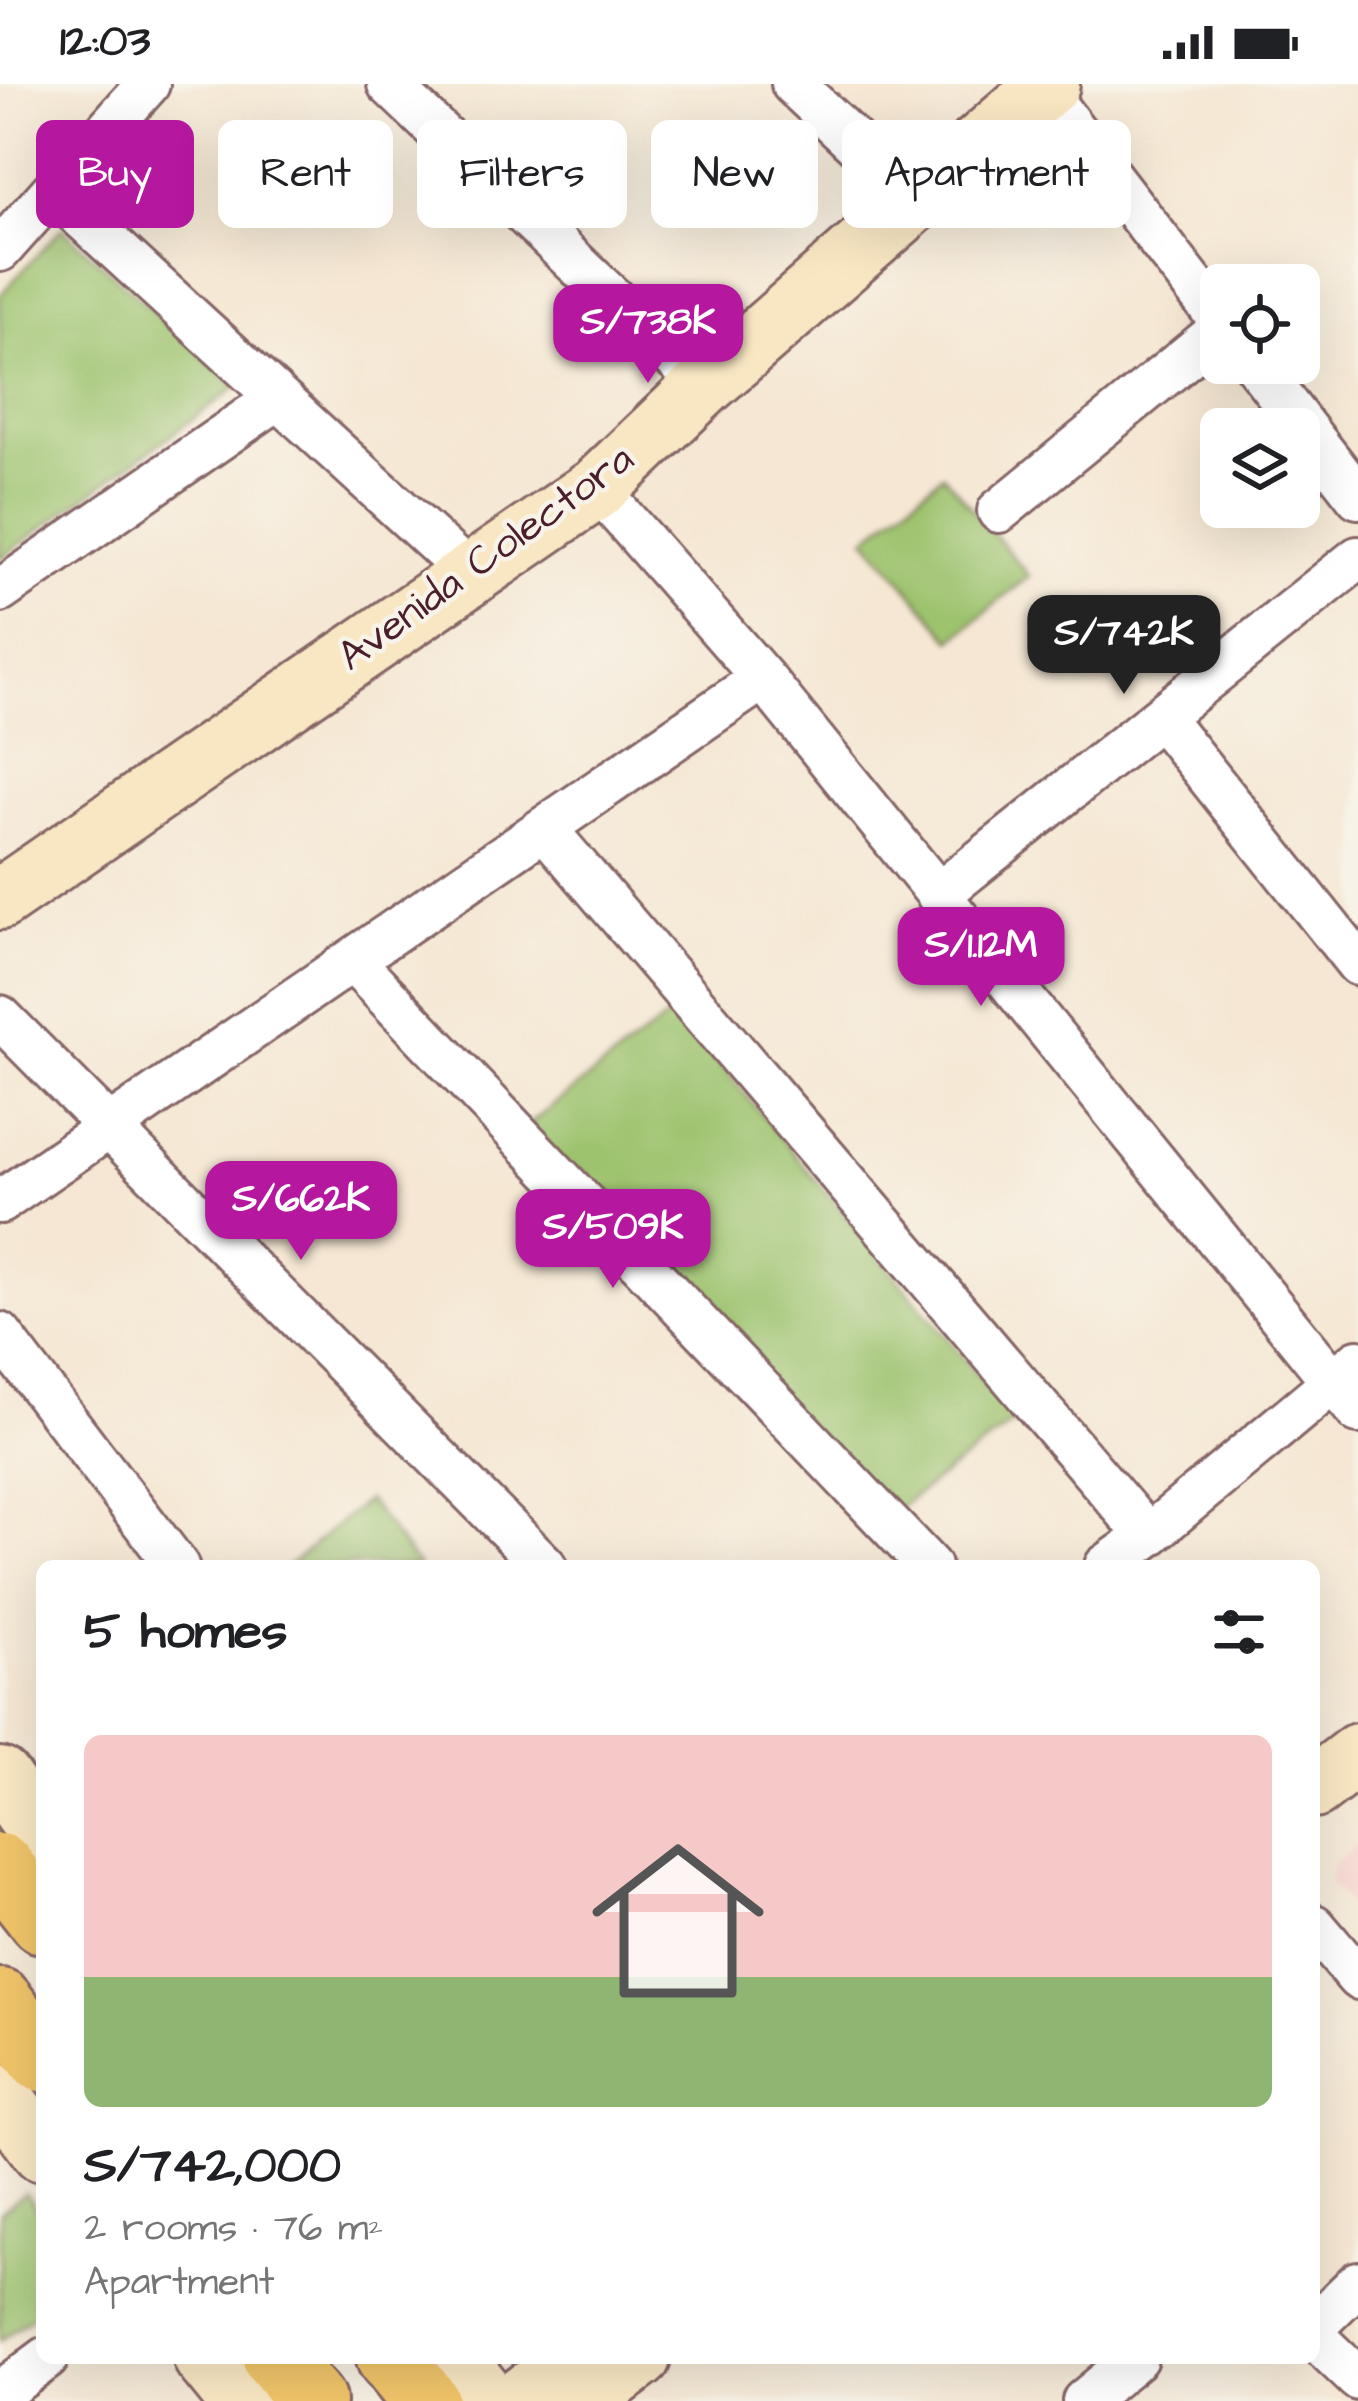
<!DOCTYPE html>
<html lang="en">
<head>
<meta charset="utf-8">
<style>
  :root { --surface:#fff; --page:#f6f6f6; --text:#202124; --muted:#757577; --accent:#b5179e }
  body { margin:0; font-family:"Architects Daughter",sans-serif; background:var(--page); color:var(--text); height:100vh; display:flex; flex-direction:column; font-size:45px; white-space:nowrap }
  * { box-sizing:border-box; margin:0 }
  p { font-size:39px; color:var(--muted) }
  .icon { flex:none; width:66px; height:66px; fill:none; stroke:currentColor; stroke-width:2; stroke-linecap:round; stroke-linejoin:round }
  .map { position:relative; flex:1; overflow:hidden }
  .drawer { position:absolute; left:36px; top:1476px; width:1284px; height:804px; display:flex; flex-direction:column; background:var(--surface); border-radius:18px; box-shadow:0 12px 48px #0002 }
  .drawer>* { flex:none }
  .guide { position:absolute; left:36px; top:36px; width:1287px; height:108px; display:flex; gap:24px }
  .tools { position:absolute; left:1200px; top:180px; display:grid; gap:24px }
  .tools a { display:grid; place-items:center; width:120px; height:120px; border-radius:18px; background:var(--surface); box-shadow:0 12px 48px #0002; font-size:60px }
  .price { position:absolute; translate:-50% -102px; padding:0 27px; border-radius:24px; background:var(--accent); color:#fff; font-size:39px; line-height:78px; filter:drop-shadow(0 3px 6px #0008) }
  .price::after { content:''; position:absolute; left:50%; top:72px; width:36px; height:27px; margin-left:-18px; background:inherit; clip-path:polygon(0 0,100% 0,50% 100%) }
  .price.current { background:#222; color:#fff }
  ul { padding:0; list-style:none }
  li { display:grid; align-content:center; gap:24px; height:636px; padding:0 48px }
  li span { display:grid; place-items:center; height:372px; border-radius:18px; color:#555 }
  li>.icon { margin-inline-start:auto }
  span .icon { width:216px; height:216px; fill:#fffc; stroke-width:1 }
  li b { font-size:51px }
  h2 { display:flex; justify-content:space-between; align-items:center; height:144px; padding:0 48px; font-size:51px }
  .pill { padding:0 42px; border-radius:18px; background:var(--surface); box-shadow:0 12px 48px #0002; font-size:42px; line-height:108px }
  .pill.current { background:var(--accent); color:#fff }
  .status { display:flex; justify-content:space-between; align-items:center; height:84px; padding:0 60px; background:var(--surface); direction:ltr }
  .status svg { height:33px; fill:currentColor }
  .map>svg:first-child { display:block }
  .built { fill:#f7d0cb }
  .green { fill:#9dc36e; stroke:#74714c; stroke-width:3 }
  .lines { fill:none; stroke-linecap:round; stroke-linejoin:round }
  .street-casing { stroke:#866566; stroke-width:48 }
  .secondary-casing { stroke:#866566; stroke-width:66 }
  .primary-casing { stroke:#866566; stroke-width:72 }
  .street { stroke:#fff; stroke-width:42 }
  .secondary { stroke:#f9e7c3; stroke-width:60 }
  .primary { stroke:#f0c469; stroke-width:66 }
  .labels { text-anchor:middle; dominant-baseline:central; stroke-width:9; stroke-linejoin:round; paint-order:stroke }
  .street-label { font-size:42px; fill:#4a1f2b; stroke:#f7f3e8 }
</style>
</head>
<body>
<div class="status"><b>12:03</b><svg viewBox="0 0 49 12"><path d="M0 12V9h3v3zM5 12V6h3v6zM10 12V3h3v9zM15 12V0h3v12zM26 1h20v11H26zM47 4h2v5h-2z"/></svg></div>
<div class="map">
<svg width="1358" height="2317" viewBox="0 0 1358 2317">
  <rect width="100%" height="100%" fill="#f7f3e8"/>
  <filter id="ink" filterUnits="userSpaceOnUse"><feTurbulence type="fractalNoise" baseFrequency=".00833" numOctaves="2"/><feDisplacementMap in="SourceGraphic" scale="24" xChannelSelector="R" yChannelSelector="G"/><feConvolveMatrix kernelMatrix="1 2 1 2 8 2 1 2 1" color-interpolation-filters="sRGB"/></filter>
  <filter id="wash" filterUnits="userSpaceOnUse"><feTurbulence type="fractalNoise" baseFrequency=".004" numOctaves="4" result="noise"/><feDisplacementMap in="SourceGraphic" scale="48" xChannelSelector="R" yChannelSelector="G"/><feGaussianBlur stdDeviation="2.7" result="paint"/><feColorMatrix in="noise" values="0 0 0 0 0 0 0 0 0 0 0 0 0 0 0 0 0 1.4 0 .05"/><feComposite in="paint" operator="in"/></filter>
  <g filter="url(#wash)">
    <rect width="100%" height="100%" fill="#f5e7d3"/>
    <path class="built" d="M1358 1759V1834L1331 1800 1330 1790 1334 1779Z"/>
    <path class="green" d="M62 144 237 303 0 475V211Z
      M943 390 1029 492 952 556 866 454Z
      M676 927 1016 1337 885 1434 528 1041Z
      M367 1416 418 1482H288Z
      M25 2109 42 2132V2225L0 2257V2128Z"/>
  </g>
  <g filter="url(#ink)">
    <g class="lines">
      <g class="street-casing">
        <path id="street" d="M389 0 704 302
          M793 0 916 116
          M1043 6 1221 237
          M53 107 470 490
          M0 166 148 0
          M1254 279 1358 413
          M597 404 763 594 1358 1328
          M999 427 1221 245
          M0 507 278 314
          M1161 633 1358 880
          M546 746 1148 1452
          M938 811 1358 474
          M353 877 929 1482
          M0 933 545 1482
          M0 1118 763 594
          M0 1250 177 1482
          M1106 1482 1148 1452 1358 1277
          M1314 1842 1358 1894
          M1314 2242 1358 2199
          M1314 2253 1358 2295
          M0 2309 47 2274
          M1084 2317 1136 2274"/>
      </g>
      <g class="secondary-casing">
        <path id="secondary" d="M0 815 597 404 704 302 1049 0
          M0 1694 42 1753
          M1314 1704 1358 1670
          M0 2010 42 2067
          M204 2274 239 2317
          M454 2274 489 2317
          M518 2317 574 2274
          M583 2317 640 2274"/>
      </g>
      <g class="primary-casing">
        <path id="primary" d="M0 1783 42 1836
          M0 1918 42 1974
          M276 2274 312 2317
          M390 2274 425 2317"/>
      </g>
      <use href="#street" class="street"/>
      <use href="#secondary" class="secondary"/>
      <use href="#primary" class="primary"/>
    </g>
  </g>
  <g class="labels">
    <g class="street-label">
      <text transform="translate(486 474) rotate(-36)">Avenida Colectora</text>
    </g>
  </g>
</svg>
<div class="tools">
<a><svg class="icon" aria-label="locate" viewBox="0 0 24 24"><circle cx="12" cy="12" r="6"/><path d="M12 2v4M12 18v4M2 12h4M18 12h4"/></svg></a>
<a><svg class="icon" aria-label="layers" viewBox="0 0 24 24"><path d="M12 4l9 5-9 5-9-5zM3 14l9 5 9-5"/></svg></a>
</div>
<b class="price" style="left:648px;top:302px">S/738K</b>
<b class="price current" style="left:1124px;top:613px">S/742K</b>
<b class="price" style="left:981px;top:925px">S/1.12M</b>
<b class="price" style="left:301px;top:1179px">S/662K</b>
<b class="price" style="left:613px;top:1207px">S/509K</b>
<div class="guide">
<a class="pill current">Buy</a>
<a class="pill">Rent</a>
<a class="pill">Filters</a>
<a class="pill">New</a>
<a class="pill">Apartment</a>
</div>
<section class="drawer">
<h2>5 homes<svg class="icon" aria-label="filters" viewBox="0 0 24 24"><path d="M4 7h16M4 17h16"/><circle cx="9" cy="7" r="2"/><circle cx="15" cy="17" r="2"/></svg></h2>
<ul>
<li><span style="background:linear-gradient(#f6c9c9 65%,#8fb573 0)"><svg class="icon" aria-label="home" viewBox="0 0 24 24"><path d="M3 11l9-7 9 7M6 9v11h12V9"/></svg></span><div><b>S/742,000</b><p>2 rooms · 76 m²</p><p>Apartment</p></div></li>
</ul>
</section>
</div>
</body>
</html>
